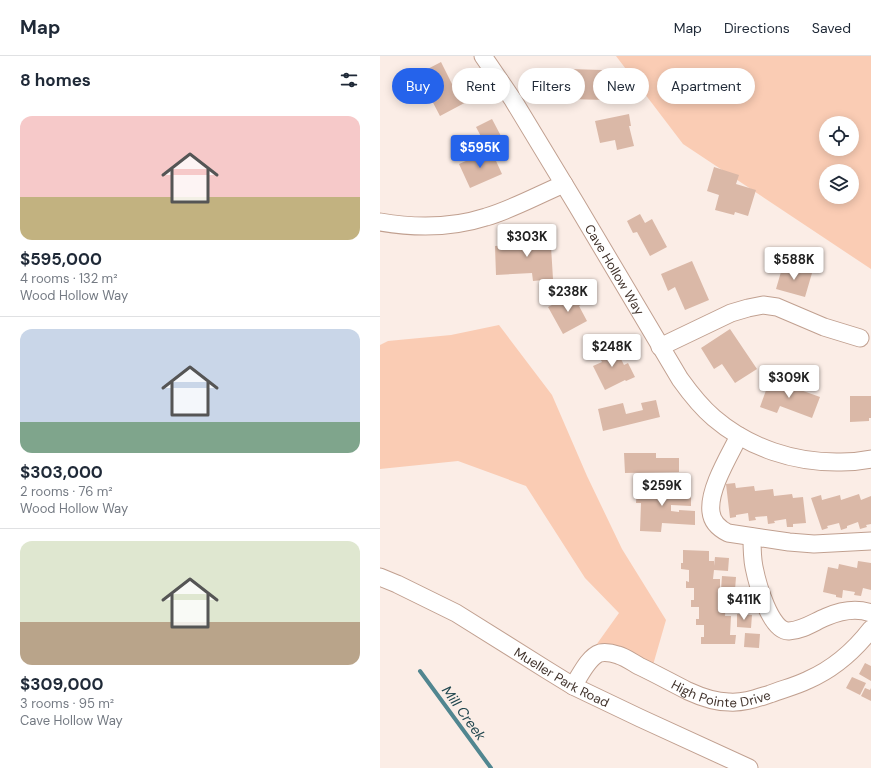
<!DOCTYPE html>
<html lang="en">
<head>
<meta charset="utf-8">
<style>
  :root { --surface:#fff; --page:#f6f6f7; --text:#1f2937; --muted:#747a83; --line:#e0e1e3; --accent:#2563eb }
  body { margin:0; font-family:"DM Sans",sans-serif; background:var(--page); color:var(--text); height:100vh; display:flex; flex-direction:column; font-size:15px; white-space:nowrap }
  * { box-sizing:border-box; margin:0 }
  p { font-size:13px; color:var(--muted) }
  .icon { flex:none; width:22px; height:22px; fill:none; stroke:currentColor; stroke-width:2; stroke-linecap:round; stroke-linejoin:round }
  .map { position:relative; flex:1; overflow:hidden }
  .drawer { display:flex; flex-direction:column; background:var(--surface); width:380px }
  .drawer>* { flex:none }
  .hud { position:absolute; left:12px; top:12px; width:380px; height:36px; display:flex; gap:8px }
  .buttons { position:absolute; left:439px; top:60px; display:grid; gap:8px }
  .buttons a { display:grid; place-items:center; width:40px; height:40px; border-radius:50%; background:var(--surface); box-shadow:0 2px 10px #0003; font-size:20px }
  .price { position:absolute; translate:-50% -34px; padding:0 9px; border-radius:4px; background:#fff; color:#222; font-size:13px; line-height:26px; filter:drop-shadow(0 1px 2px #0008) }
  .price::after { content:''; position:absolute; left:50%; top:24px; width:12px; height:9px; margin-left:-6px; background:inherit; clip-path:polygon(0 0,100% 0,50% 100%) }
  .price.current { background:var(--accent); color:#fff }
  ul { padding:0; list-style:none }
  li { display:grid; align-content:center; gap:8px; height:212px; padding:0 20px }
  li+li { border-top:1px solid var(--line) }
  li span { display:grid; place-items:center; height:124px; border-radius:12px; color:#555 }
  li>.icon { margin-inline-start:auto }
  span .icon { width:72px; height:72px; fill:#fffc; stroke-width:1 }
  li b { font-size:17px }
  h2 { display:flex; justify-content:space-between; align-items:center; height:48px; padding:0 20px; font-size:17px }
  .tag { padding:0 14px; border-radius:18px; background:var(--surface); box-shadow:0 2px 10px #0003; font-size:14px; line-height:36px }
  .tag.current { background:var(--accent); color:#fff }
  header { display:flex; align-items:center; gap:24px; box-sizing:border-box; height:56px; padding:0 20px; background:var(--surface); border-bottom:1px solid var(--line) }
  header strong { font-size:19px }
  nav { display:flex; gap:22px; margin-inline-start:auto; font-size:14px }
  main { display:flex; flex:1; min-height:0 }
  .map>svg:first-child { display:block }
  .green { fill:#faccb4; fill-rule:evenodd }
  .water { fill:#58aabb; stroke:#518690 }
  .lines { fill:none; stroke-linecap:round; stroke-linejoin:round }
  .stream { stroke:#518690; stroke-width:4 }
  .building { fill:#dab8a7 }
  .minor-casing { stroke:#c1a090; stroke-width:19 }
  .minor { stroke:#fff; stroke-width:17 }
  .labels { text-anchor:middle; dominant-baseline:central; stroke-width:4; stroke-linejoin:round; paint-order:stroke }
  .street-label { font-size:13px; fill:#41332c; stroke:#fbede6 }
  .water-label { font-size:14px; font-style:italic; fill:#21474f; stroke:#fbede6 }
</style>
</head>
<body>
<header>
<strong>Map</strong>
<nav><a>Map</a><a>Directions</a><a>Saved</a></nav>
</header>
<main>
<section class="drawer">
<h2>8 homes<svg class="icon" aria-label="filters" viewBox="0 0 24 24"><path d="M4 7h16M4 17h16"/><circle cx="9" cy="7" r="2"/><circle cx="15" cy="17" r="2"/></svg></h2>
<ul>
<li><span style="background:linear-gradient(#f6c9c9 65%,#c2b280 0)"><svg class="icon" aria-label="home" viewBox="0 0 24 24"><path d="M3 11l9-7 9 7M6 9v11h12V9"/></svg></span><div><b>$595,000</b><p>4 rooms · 132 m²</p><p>Wood Hollow Way</p></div></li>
<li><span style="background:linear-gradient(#c9d6e8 75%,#7fa58c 0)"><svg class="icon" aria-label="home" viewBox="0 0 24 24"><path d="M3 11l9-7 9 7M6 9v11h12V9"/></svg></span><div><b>$303,000</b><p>2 rooms · 76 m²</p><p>Wood Hollow Way</p></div></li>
<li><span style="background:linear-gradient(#dfe7d0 65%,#b9a48a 0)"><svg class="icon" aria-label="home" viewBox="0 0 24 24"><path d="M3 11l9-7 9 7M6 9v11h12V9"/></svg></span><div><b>$309,000</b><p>3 rooms · 95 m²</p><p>Cave Hollow Way</p></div></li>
</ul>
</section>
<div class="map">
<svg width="491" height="712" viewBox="0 0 491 712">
  <rect width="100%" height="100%" fill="#fbede6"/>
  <path class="green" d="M236 0H491V213L303 88ZM446 67H472V93H446ZM446 115H472V141H446Z
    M119 269 172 339 207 420 242 493 286 564 273 609 214 592 239 557 205 522 146 430 78 405 0 413V289L8 285 71 279Z"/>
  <path class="water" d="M242 21 265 22 264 33 242 32Z"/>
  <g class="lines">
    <path class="stream" d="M40 615 111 712"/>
  </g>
  <path class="building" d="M61 6 74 32 84 27 92 43 60 60 38 18Z
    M189 13 222 14V28H226V44L188 43Z
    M249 58 251 70H249L254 90 237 94 235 84 220 87 215 65Z
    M112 63 122 82 106 90 96 71Z
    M111 94 122 118 90 132 79 108Z
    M334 111 359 119 356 128 376 134 368 160 355 156 354 159 335 154 339 139 327 135Z
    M260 158 265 167 272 163 287 191 270 200 257 176 253 177 247 165Z
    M170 174 173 223 153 225 152 217 116 219 115 190 153 187 152 176Z
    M312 205 329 244 305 254 295 231 288 235 281 218Z
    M403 209 432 217 425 241 396 233Z
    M197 236 204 247 199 250 207 265 183 278 168 251Z
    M350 273 377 313 355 327 342 308 334 313 321 292Z
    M233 287 244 309 248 307 255 321 246 325 245 324 225 334 213 310 222 306 217 296Z
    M390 323 440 341 432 362 400 350 397 357 380 351Z
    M470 340H491V362H489V365L470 366Z
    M276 344 280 361 223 375 218 353 243 347 246 358 263 354 261 347Z
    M244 397H276V402H299V416L245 417Z
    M257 427 287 429V436H311V450L291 449V455L299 456V454L315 455V469L282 467 281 476 260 475 261 447H256Z
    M355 427 356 432 374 430 375 435 393 433 394 440 412 438 413 442 423 441 426 467 413 468V471H407L406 463 394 465 395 467 388 468 387 460 375 461 376 464 369 465 368 457 356 459V461L350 462 346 428Z
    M479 438 481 444 491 440V468L486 469 487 471 480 473 478 466 467 470V472L461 474 459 467 447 470 448 472 442 474 431 442 441 439 442 444 460 439 461 444Z
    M303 494 329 495V505H334V510L335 501 349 502 348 515 334 514 333 523H340V542H346L345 560H351L350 579H356L355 588H321V581H324V569H316V563H319V551H311V544H314V532H306V525L309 526V514L301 513V507H303Z
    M478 505 491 507V534L483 532 481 540 474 539 475 536 463 534 462 542 456 541V539L443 536 448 511 458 513 459 508 477 512Z
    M342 520 356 521 355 534H341Z
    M350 539 364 540 363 554 349 553Z
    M357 558 372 559 371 572 357 571Z
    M365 577 380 578 379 592 364 591Z
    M485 607 491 610V625L479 618Z
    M472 621 486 627 480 639 466 632Z
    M485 632 490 634 491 632V645L481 640Z"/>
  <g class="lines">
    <g class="minor-casing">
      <g id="minor">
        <path id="s1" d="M103 0 133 44 196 148 300 323C310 337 321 351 334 362 369 392 415 407 461 406 471 406 481 405 491 403"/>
        <path d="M0 166C35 172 72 172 106 161 133 153 158 139 184 128"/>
        <path d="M280 291 351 257 368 252 383 249 397 251 444 271 480 282"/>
        <path d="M359 380C349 400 328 434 331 456 332 466 340 473 348 477L409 486 434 488 491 485"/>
        <path d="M372 481C372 491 372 501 374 511 377 526 390 576 409 575 423 574 434 566 446 561 460 555 477 552 491 557"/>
        <path id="s2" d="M0 521 17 528 76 557 167 614 193 630 260 662 369 712"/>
        <path id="s3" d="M193 630C200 620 208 601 220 597 226 596 232 597 238 599 245 601 252 606 259 610 276 618 292 627 308 635 321 641 335 646 349 646 364 647 377 642 390 638 403 633 416 630 428 624 453 613 474 595 491 573"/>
      </g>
    </g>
    <use href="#minor" class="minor"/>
  </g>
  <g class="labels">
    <g class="street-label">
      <text stroke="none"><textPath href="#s1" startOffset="251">Cave Hollow Way</textPath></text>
      <text stroke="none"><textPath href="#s2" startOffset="208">Mueller Park Road</textPath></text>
      <text stroke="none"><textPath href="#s3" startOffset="174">High Pointe Drive</textPath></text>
    </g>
    <g class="water-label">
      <text transform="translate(84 657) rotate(54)">Mill Creek</text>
    </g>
  </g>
</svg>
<div class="buttons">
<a><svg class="icon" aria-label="locate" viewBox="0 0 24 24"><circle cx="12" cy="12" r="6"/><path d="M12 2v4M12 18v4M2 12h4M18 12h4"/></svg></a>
<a><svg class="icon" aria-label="layers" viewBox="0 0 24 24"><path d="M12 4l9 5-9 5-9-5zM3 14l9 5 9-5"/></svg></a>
</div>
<b class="price current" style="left:100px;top:113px">$595K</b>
<b class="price" style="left:147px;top:202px">$303K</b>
<b class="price" style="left:414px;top:225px">$588K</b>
<b class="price" style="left:188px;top:257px">$238K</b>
<b class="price" style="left:232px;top:312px">$248K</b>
<b class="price" style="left:409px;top:343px">$309K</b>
<b class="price" style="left:282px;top:451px">$259K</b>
<b class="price" style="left:364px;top:565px">$411K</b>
<div class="hud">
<a class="tag current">Buy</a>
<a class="tag">Rent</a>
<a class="tag">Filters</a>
<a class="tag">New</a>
<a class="tag">Apartment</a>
</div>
</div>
</main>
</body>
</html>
